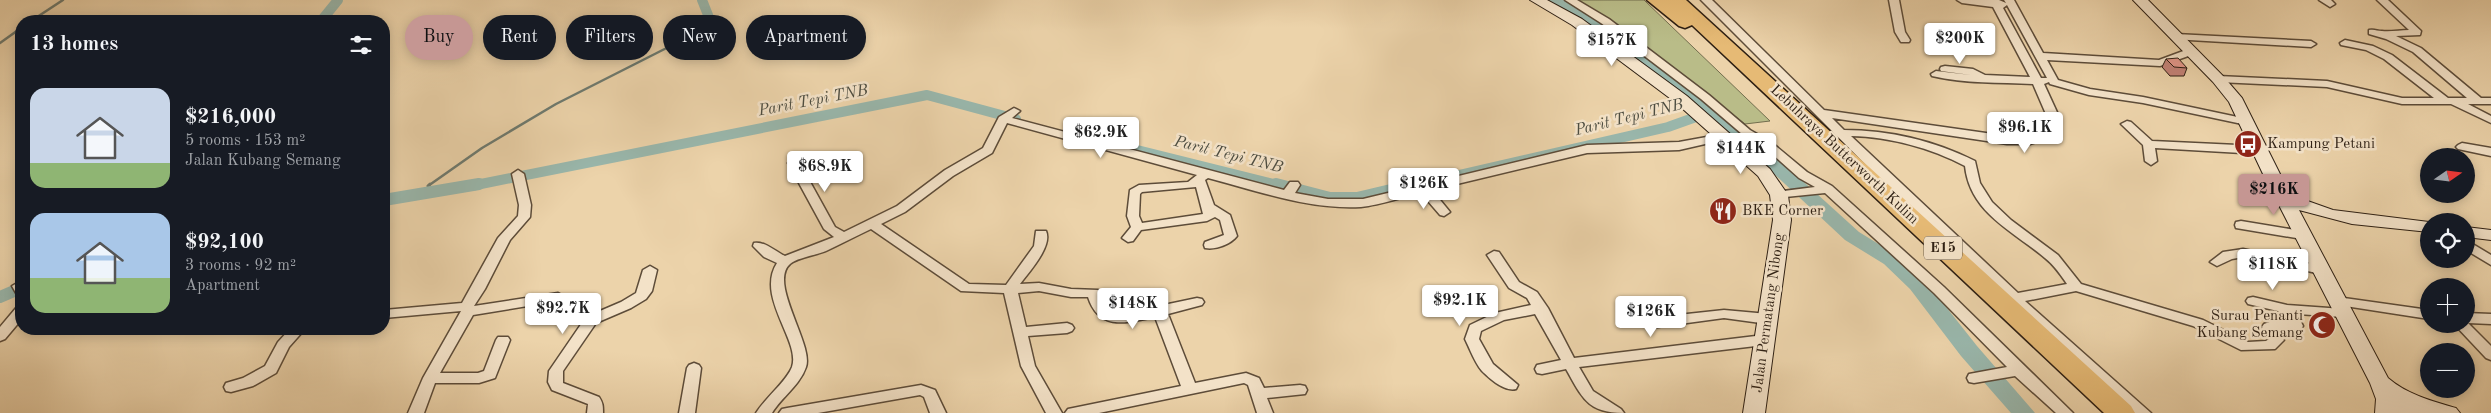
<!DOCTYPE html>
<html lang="en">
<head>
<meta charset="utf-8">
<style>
  :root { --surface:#171b24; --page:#242831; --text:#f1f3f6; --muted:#9ea1a6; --accent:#c59692 }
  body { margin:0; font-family:"Old Standard TT",serif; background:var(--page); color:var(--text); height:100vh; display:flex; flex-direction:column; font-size:19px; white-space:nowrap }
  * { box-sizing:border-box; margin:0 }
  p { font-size:16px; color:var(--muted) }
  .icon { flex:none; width:28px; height:28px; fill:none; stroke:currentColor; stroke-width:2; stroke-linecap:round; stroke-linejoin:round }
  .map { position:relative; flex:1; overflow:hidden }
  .drawer { position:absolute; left:15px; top:15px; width:375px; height:320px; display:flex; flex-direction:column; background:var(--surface); border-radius:20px; box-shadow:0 2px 12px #0003 }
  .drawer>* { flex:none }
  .top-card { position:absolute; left:405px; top:15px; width:475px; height:45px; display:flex; gap:10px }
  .needle { width:32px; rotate:76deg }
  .tools { position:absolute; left:2420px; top:148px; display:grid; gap:10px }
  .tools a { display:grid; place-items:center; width:55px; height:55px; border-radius:50%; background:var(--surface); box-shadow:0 2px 12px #0003; font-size:25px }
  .price { position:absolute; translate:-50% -42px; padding:0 11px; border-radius:5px; background:#fff; color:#222; font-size:16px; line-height:32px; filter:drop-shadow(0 1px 2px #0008) }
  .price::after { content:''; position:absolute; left:50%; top:30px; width:15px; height:11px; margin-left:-8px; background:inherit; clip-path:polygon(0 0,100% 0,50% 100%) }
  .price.active { background:var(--accent); color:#111 }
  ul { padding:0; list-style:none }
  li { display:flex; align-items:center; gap:15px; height:125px; padding:0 15px }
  li span { display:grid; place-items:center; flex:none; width:140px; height:100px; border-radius:15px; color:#555 }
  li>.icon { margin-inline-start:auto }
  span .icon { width:60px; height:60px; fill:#fffc; stroke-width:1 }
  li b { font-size:21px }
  h2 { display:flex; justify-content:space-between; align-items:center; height:60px; padding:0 15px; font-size:21px }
  .tag { padding:0 18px; border-radius:22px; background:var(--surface); box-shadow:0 2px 12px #0003; font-size:18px; line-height:45px }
  .tag.active { background:var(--accent); color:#111 }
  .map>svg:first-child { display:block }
  .green { fill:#b9bc88; stroke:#736e4e }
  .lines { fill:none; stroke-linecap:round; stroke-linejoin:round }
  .stream-far1 { stroke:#6e7a6f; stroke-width:2.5 }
  .stream { stroke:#6e7a6f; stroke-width:3 }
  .canal-far1 { stroke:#99b7ac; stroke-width:10 }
  .canal { stroke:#99b7ac; stroke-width:12 }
  .river { fill:#99b7ac; fill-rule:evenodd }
  .minor-casing { stroke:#5d4c39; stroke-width:3 }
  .secondary-casing { stroke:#2d1f13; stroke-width:2 }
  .motorway-casing { stroke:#2d1f13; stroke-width:3 }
  .minor { fill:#f3e2c8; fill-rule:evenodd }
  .secondary { fill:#f3e2c8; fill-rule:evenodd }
  .motorway { fill:#e6ba75; fill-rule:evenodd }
  .wall { fill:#c38277; stroke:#2d1f13 }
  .building { fill:#e3978a; stroke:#2d1f13 }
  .labels { text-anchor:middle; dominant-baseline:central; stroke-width:5; stroke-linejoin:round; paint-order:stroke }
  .shield { fill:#f3e2c8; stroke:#685a49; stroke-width:1 }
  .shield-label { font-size:14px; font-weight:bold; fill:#2d1f13 }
  .poi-label { font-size:15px; fill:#2d1f13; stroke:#f3e2c8; text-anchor:start }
  .street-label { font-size:15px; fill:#2d1f13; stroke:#f3e2c8 }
  .water-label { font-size:16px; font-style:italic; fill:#4d4d41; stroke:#f3e2c8 }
</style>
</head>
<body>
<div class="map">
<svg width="2491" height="413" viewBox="0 0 2491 413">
  <rect width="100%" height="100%" fill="#ecd3aa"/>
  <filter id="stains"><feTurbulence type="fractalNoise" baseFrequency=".004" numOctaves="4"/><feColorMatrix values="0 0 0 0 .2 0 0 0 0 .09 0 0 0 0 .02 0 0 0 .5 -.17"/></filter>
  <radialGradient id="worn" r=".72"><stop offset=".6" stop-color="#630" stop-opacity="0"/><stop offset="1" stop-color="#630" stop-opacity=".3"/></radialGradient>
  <path class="green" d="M1574 0H1644L1770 121 1745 124C1690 81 1635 35 1574 0Z"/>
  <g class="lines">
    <path class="stream-far1" d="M31 21 63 0
      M0 43 21 28
      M428 186 482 148 556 104 712 25"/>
    <path class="stream" d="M428 186 430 184"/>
    <path class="canal-far1" d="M702 0 712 25
      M321 21 338 0
      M1073 134 1281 186
      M471 186 927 95 1016 119
      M1411 186 1668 127 1710 112"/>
    <path class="canal" d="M1276 184 1330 198H1357L1416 184
      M384 200 479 184
      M0 297 21 288"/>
    <path class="river" d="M1548 0H1566L1586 11 1629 45 1665 67 1784 164 1859 232 1898 256 1924 279 1977 346 2035 413H2011L1961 356 1910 289 1884 264 1845 240 1772 172 1653 73 1617 51 1597 32Z"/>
    <g class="minor-casing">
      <path id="minor" d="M1565 0H1577L1609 19 1709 95 1750 130 1771 142 1807 172 1832 186 1944 287 2073 413H2056L2015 376 1974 383 1969 382 1967 378 1969 374 2007 367 1934 293 1825 193 1775 198 1773 195 1775 192 1815 187 1799 178 1763 146 1742 134 1701 99 1601 23Z
        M1701 0H1712L1824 110 2007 136H2030L2046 132 2049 121 2033 84C1999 82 1965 84 1932 76L1931 74 1936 71 1971 75 1941 71 1940 69 1941 67 1945 66 1973 69 1985 75 2030 77 1993 7 1962 3 1957 0H1999L2006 3 2004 0H2014L2043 53 2159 60 2186 50H2194V54L2160 66 2047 60 2058 80 2090 89 2143 97 2247 119 2253 122 2251 124 2247 125 2143 103 2089 95 2050 84 2049 82 2044 84 2061 121 2055 136 2030 144H2007L1832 118 1844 130C1889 130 1935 141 1975 161L1980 183 1992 202 2011 220 2058 255 2081 284 2203 320 2248 342 2266 341 2269 339 2262 327 2264 324 2275 320 2286 321 2282 312 2248 304 2246 301 2248 298 2253 297 2287 305 2343 309 2350 313 2343 317 2297 314 2303 326 2301 329 2278 330 2284 340 2275 349 2241 350 2193 326 2076 291 2025 301 2151 413H2133L2070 358 1870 169ZM2007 5 2047 78H2041L2003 8ZM1851 136C1890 137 1931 148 1965 166 1970 213 2013 231 2045 258 2054 265 2061 275 2067 284L2018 293Z
        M1889 0H1899L1905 32 1910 40 1909 42H1901L1895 32Z
        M2319 0H2331L2335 4 2330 7Z
        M2377 0H2388L2421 31 2420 35 2396 36 2421 48 2481 98H2491V104H2468L2491 116V123L2451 104H2402L2327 87 2218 82 2213 79 2218 76 2327 81 2402 98H2434L2384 59 2366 50 2341 45 2340 43 2345 40 2373 46 2392 55 2448 98H2467L2413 52 2386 39 2369 34V30C2375 29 2377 31 2382 31 2390 32 2400 30 2409 30Z
        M2176 34 2311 41 2316 44 2311 47 2172 39 2171 37Z
        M1014 108 1020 111 1012 118 1284 190 1290 182H1298L1300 185 1295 193 1328 199H1363L1587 145 1679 142 1723 134 1729 137 1727 139 1679 150 1587 153 1432 190 1450 212 1444 216 1440 215 1421 193C1402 197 1381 205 1361 207 1309 210 1258 191 1208 178L1205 180 1214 205 1230 215 1237 236C1231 244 1216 250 1205 248L1204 245 1205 242 1224 235 1220 220 1215 217 1207 221 1141 230 1133 241 1128 242 1122 238 1131 227 1127 216 1130 190 1139 185 1188 182 1197 175 1007 123 992 153 953 176 905 212 881 224 969 284 1006 285 1034 246 1036 231H1046C1053 246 1029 272 1020 284L1039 283 1071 289 1098 290 1104 305 1110 312 1140 310 1197 298 1202 299 1204 302 1202 305 1168 314 1195 383 1246 373 1259 378 1264 388 1300 385 1305 386 1307 390 1305 394 1267 398 1273 413H1257L1248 385 1244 383 1099 413H1065L1068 409 1073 408 1181 386 1155 317C1126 323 1099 331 1088 297H1071L1039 291 1018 293 1026 327 1067 323 1072 325 1074 328 1072 331 1067 333 1028 336 1035 366 1062 413H1046L1021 366 1004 293 961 291 871 229C856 236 841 244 826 251 817 255 796 258 790 264 768 283 814 345 806 367 800 385 782 397 772 413H756C766 397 786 382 792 367 801 341 755 297 777 263L764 257 753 246 754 243C765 241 776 252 785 256L834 237 824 229 788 163 790 160H798L835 227 844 232 897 206 945 170 983 148 999 117ZM1196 187 1203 214 1142 223 1139 216 1140 194 1142 192Z
        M2127 121 2131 122 2152 141 2259 146 2265 150 2259 154 2155 148 2157 161 2151 165 2145 161 2143 145 2121 124Z
        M2462 143 2491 148V156L2458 149 2456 147 2458 145Z
        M518 170 524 174 531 205 530 217 510 240 485 289 474 306 558 293 565 297 558 301 473 315 440 373H478L484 371 496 340 498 337H508L510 340 495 378 479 383H435L424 413H408L423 378 461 311 384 318V310L462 303 498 238 518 216 519 205 512 174Z
        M2241 221 2302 231 2308 235 2302 239 2236 228 2235 225 2236 222Z
        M2466 240 2491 255V265L2466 250Z
        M2243 249 2321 266 2328 270 2321 274 2243 257 2232 259 2217 266 2210 262 2223 252Z
        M1494 251 1499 252 1519 282 1537 292 1548 308 1574 358 1764 335 1769 337 1771 340 1769 343 1764 345 1579 367 1593 391 1621 409 1624 413C1587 413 1582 397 1566 369L1542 374 1537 373 1535 369 1537 365 1561 360 1535 314 1504 320 1481 331 1479 339 1493 364 1518 385 1516 389C1505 392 1490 379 1482 371 1475 363 1470 349 1465 339L1470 325 1495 313 1531 305 1527 298 1509 288 1487 255Z
        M650 266 657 270 652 291 646 299 631 308 596 323 563 371V383L599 397C603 403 603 406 603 413H587L588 404 552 390 548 382 549 371 586 317 621 302 636 293 643 270Z
        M19 282H21V294L16 293 12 286Z
        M2337 297 2429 310V319L2332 304 2330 301Z
        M21 307V320L5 339 0 341V327L16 308Z
        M1724 310 1768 314 1773 316 1775 319 1773 322 1768 324 1724 318 1650 328 1645 326 1643 323 1645 320 1650 318Z
        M2466 313 2491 314V324L2468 323 2491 346V360L2486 358 2454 324H2466Z
        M290 329H305L289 347 276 373 253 386 231 392 226 391 224 387 226 383 243 378 265 366 278 342Z
        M694 363 699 365 701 368 695 413H679L687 368 689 365Z
        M921 385 935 390 946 413H930L924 397 920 395 818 413H779L782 409 787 408Z"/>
    </g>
    <g class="secondary-casing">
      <path id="secondary" d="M1530 0H1547L1582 19 1687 96 1770 169 1788 195 1791 220 1765 413H1743L1773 220 1770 195 1758 176 1675 102 1572 25Z
        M2133 0H2148L2223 76 2242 98 2288 190 2302 199 2333 210 2429 222V232L2352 224 2299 210 2388 378C2408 395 2432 401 2456 408L2460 413H2375L2376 399 2370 383 2263 174 2229 102 2213 82Z
        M2466 227 2491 230V240L2466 237Z"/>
    </g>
    <g class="motorway-casing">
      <path id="motorway" d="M1647 0H1686L2131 406 2135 413H2104L1692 25 1685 28 1679 26Z"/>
    </g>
    <use href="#minor" class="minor"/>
    <use href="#secondary" class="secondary"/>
    <use href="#motorway" class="motorway"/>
  </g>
  <path class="wall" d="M2166 59 2187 68 2184 76H2170L2162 67Z"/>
  <path class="building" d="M2178 58 2187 68 2174 67 2166 59Z"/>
  <defs>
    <g id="bus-disc" transform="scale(1.4375)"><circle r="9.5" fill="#8f2418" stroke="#f3e2c8"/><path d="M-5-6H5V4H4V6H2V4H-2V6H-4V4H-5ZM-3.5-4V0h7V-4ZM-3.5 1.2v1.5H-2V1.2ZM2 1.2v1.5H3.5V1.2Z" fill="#fff"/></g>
    <g id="restaurant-disc" transform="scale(1.4375)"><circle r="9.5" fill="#8f2418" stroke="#f3e2c8"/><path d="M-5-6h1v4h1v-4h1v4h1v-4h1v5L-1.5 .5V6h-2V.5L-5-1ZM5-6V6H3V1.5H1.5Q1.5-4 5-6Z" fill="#fff"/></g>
    <g id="mosque-disc" transform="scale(1.4375)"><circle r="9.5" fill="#8f2418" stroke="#f3e2c8"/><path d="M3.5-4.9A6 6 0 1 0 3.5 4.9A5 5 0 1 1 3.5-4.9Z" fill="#fff"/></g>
  </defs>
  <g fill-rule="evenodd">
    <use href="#bus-disc" x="2248" y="144"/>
    <use href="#restaurant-disc" x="1723" y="211"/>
    <use href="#mosque-disc" x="2322" y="325"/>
  </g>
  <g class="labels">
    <rect class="shield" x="1924" y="236.5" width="38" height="23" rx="4"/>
    <g class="shield-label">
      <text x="1943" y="248">E15</text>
    </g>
    <g class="poi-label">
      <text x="2267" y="144">Kampung Petani</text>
      <text x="1742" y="211">BKE Corner</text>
      <text x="2303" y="316" text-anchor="end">Surau Penanti<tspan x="2303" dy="17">Kubang Semang</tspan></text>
    </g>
    <g class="street-label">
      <text transform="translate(1844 155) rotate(43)">Lebuhraya Butterworth Kulim</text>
      <text transform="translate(1769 313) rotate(-82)">Jalan Permatang Nibong</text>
    </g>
    <g class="water-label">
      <text transform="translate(813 101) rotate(-11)">Parit Tepi TNB</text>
      <text transform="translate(1629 118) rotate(-14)">Parit Tepi TNB</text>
      <text transform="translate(1228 155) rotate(14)">Parit Tepi TNB</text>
    </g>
  </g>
  <rect width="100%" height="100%" filter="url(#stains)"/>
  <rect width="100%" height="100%" fill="url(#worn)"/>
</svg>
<div class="tools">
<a><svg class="needle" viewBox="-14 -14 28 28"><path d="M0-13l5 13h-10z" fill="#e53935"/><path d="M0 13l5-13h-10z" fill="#9ea1a6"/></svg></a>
<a><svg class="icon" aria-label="locate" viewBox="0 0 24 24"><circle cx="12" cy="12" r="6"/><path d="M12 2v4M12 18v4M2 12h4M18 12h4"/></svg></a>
<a>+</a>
<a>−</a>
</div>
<b class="price" style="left:1960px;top:65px">$200K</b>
<b class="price" style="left:1612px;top:67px">$157K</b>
<b class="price" style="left:2025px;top:154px">$96.1K</b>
<b class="price" style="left:1101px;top:159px">$62.9K</b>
<b class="price" style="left:1741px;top:175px">$144K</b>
<b class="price" style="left:825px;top:193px">$68.9K</b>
<b class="price" style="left:1424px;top:210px">$126K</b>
<b class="price active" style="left:2274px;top:216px">$216K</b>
<b class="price" style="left:2273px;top:291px">$118K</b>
<b class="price" style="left:1460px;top:327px">$92.1K</b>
<b class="price" style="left:1133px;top:330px">$148K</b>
<b class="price" style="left:563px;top:335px">$92.7K</b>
<b class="price" style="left:1651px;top:338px">$126K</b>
<div class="top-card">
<a class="tag active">Buy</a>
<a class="tag">Rent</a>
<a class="tag">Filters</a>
<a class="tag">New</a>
<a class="tag">Apartment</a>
</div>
<section class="drawer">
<h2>13 homes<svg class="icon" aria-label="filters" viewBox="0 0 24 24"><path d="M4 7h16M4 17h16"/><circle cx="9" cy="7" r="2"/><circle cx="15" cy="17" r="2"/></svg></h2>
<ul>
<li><span style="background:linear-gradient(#c9d6e8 75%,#8fb573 0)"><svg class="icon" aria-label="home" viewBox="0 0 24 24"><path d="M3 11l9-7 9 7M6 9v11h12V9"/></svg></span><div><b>$216,000</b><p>5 rooms · 153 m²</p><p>Jalan Kubang Semang</p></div></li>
<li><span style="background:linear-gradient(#a9c7e8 65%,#8fb573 0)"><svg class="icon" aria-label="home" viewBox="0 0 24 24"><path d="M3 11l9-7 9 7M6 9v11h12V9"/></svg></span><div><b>$92,100</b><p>3 rooms · 92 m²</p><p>Apartment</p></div></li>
</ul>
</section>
</div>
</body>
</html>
